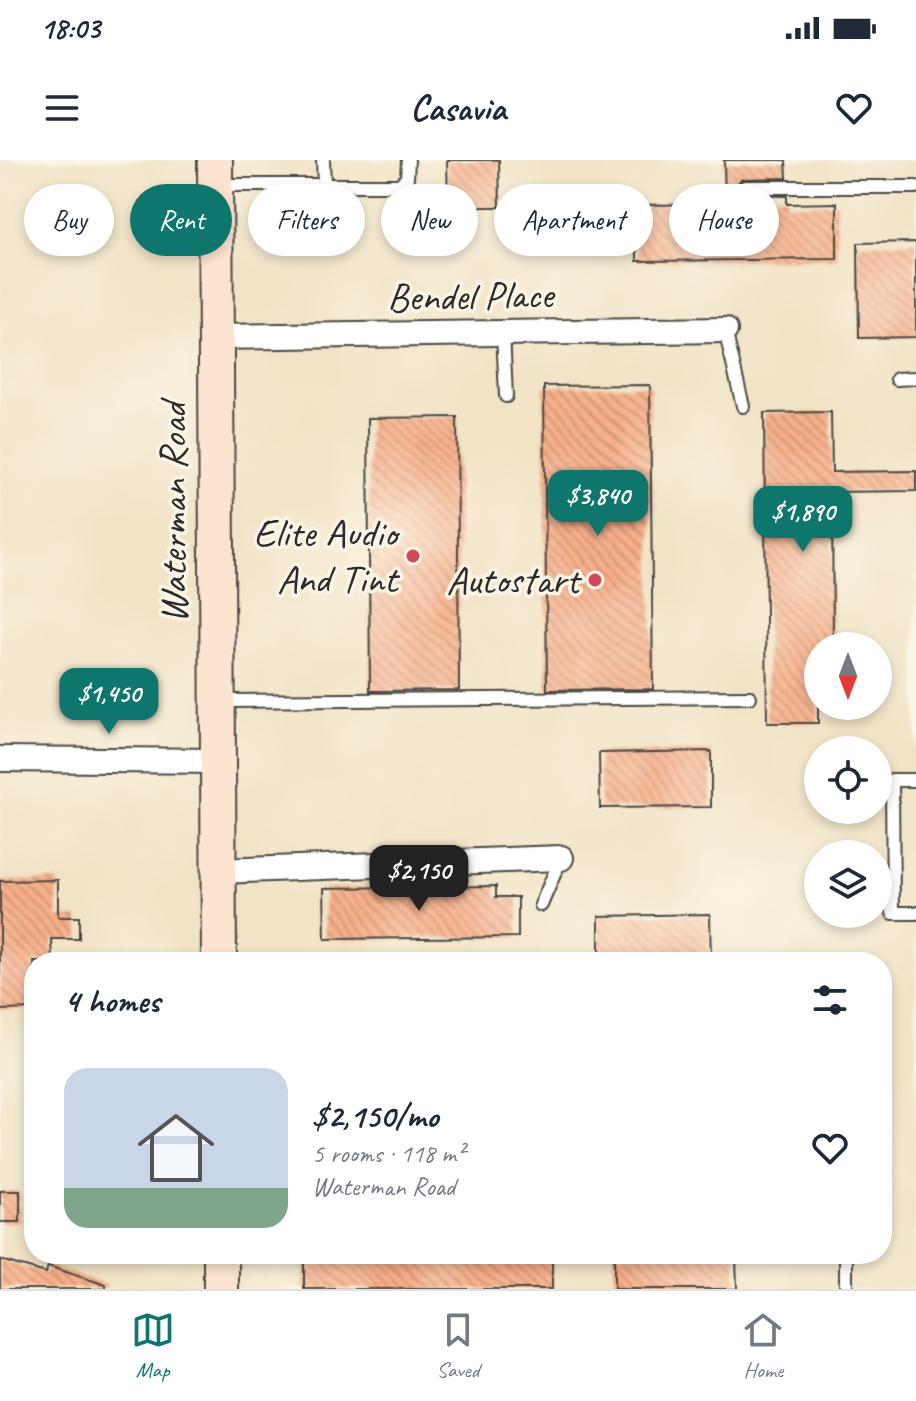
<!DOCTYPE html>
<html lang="en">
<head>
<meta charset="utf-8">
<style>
  :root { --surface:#fff; --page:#f6f6f7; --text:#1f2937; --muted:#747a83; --line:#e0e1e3; --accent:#0f766e }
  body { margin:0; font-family:Caveat,sans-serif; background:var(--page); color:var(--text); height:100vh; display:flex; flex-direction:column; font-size:30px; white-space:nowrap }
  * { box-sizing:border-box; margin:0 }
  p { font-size:26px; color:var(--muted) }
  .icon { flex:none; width:44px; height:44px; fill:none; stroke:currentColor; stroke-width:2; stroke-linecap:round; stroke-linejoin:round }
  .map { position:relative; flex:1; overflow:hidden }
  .details { position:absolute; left:24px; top:792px; width:868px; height:312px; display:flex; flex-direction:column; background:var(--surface); border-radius:32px; box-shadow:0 4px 12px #0003 }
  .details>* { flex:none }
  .banner { position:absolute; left:24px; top:24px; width:868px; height:72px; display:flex; gap:16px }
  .needle { width:52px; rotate:180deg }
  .buttons { position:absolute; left:804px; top:472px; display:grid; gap:16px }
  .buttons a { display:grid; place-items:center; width:88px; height:88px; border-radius:50%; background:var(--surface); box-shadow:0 4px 12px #0003; font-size:40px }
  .price { position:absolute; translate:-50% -68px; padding:0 18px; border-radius:16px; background:var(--accent); color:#fff; font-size:26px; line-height:52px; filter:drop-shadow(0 2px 4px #0008) }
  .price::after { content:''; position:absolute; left:50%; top:48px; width:24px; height:18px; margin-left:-12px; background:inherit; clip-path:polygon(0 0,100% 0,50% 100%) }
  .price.active { background:#222; color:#fff }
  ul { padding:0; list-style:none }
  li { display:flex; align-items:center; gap:24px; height:200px; padding:0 40px }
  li+li { border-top:2px solid var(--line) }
  li span { display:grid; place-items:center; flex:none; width:224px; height:160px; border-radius:24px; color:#555 }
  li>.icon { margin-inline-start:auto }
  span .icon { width:96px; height:96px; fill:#fffc; stroke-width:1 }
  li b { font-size:34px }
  h2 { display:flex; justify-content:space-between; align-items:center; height:96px; padding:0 40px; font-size:34px }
  .pill { padding:0 28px; border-radius:36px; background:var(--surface); box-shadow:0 4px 12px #0003; font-size:28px; line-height:72px }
  .pill.active { background:var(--accent); color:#fff }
  .status { display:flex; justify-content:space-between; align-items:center; height:56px; padding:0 40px; background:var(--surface); direction:ltr }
  .status svg { height:22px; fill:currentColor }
  header { display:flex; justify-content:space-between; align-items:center; height:104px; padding:0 40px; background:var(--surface); font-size:36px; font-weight:700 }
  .dock { display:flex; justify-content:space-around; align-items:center; height:112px; border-top:2px solid var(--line); background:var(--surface); font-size:22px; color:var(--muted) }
  .dock a { display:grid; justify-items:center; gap:4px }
  .dock .active { color:var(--accent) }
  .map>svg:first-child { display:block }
  .building { fill:url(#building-back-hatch) }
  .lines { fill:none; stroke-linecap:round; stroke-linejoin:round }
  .lane-casing { stroke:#494742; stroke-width:16 }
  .street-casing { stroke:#494742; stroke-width:28 }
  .secondary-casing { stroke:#494742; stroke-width:38 }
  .lane { stroke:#fff; stroke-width:12 }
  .street { stroke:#fff; stroke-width:24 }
  .secondary { stroke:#fde4d0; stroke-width:34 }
  .poi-dot { fill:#d1495b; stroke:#fcf5e5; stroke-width:3 }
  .labels { text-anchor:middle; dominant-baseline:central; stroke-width:7; stroke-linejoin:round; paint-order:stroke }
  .street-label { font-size:40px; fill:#2b2b2b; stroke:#fcf5e5 }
  .poi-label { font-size:40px; fill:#2b2b2b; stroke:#fcf5e5; text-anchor:end }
</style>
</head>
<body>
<div class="status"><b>18:03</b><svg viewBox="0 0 49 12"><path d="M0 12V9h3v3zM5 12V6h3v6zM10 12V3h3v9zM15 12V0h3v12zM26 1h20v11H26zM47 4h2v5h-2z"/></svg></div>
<header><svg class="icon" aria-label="menu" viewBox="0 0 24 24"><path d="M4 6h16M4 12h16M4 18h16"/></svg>Casavia<svg class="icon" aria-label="heart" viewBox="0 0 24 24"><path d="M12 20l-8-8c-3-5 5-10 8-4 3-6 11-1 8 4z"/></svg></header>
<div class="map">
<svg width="916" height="1129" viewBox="0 0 916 1129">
  <defs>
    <pattern id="building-back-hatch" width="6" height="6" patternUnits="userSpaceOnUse" patternTransform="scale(2)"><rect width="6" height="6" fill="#f8b08a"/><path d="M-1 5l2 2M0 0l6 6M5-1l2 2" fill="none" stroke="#c98f71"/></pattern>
  </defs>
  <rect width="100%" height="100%" fill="#fcf5e5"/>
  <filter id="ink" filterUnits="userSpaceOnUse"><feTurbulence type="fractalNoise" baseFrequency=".0125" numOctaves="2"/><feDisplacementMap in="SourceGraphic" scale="16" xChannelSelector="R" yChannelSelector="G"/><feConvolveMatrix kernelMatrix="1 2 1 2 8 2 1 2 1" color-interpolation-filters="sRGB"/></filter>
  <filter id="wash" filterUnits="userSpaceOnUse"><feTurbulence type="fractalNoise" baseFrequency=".006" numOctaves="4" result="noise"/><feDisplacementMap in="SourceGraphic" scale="32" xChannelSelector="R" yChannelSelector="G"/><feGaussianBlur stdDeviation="1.8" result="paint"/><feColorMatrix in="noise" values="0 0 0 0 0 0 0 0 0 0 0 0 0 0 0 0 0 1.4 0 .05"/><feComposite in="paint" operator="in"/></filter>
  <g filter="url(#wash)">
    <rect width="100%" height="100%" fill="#f1e3c6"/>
    <g id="blocks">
      <path class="building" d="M447 0H499L500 47H448Z
        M724 0H786L787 18 741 19 736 26 741 35 787 36V44L837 43V99L637 101V45L725 44Z
        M916 82V177L859 178 858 83Z
        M650 225 653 529 547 530 544 226Z
        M831 252 832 312 916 311V331L832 332 833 486H818V563H767L764 253Z
        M457 257 459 530 370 531 368 258Z
        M711 591V647L600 648 599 593Z
        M58 720V757H79V779H52L53 802H34V849L0 850V721Z
        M496 726V737H518V777L325 779 324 728Z
        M710 754 711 802H599V756Z
        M0 1031H20V1062H0Z
        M304 1094H552V1129H304Z
        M614 1094H736L737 1129H614Z
        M0 1100 46 1113 48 1106 106 1125V1129H0Z"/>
    </g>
  </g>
  <g filter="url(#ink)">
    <use href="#blocks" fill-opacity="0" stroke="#494742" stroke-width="2"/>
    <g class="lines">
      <g class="lane-casing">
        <path id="lane" d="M323 0 324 25
          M218 25H399L407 18 408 0
          M745 27H916
          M725 170 743 246
          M503 173 506 236
          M897 219 916 218
          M221 541 750 537
          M916 620H892L893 753H916
          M541 745 561 698
          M846 1094V1129"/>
      </g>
      <g class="street-casing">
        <path id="street" d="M216 177 725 170
          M0 599 218 601
          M219 711 561 698"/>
      </g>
      <g class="secondary-casing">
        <path id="secondary" d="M215 0 219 802
          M221 1094V1129"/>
      </g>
      <use href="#lane" class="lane"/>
      <use href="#street" class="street"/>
      <use href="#secondary" class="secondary"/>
    </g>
  </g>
  <g class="poi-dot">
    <circle cx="413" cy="396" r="8"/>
    <circle cx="595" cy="420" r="8"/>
  </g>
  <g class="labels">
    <g class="street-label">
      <text transform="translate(470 136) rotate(-1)">Bendel Place</text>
      <text transform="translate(173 353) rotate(-90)">Waterman Road</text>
    </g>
    <g class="poi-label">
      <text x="397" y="373">Elite Audio<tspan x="397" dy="46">And Tint</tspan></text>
      <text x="579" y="420">Autostart</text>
    </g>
  </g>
</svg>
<div class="buttons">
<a><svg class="needle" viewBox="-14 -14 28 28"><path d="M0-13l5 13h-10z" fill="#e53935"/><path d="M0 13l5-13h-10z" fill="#747a83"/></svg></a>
<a><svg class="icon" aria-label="locate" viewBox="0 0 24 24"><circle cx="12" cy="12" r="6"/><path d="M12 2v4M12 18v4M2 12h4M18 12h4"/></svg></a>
<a><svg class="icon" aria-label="layers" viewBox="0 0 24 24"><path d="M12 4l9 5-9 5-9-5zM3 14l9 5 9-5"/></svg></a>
</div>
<b class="price" style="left:598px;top:378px">$3,840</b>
<b class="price" style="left:803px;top:394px">$1,890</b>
<b class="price" style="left:109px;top:576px">$1,450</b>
<b class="price active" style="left:419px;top:753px">$2,150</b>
<div class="banner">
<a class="pill">Buy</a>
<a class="pill active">Rent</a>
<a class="pill">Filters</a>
<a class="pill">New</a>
<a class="pill">Apartment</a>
<a class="pill">House</a>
</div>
<section class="details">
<h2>4 homes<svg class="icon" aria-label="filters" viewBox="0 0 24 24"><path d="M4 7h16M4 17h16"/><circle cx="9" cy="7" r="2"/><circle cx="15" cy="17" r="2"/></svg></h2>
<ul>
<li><span style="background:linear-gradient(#c9d6e8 75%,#7fa58c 0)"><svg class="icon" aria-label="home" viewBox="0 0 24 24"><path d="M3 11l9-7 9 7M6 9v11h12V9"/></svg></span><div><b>$2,150/mo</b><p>5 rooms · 118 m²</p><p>Waterman Road</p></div><svg class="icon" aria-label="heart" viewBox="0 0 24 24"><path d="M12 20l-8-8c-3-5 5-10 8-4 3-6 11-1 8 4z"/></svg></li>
</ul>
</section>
</div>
<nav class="dock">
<a class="active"><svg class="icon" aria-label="map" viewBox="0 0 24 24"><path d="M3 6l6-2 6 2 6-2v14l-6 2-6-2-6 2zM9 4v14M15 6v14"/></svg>Map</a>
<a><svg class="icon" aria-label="saved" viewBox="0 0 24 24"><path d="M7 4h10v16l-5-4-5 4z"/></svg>Saved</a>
<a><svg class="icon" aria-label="home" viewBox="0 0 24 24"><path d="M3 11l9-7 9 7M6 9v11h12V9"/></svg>Home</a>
</nav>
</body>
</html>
